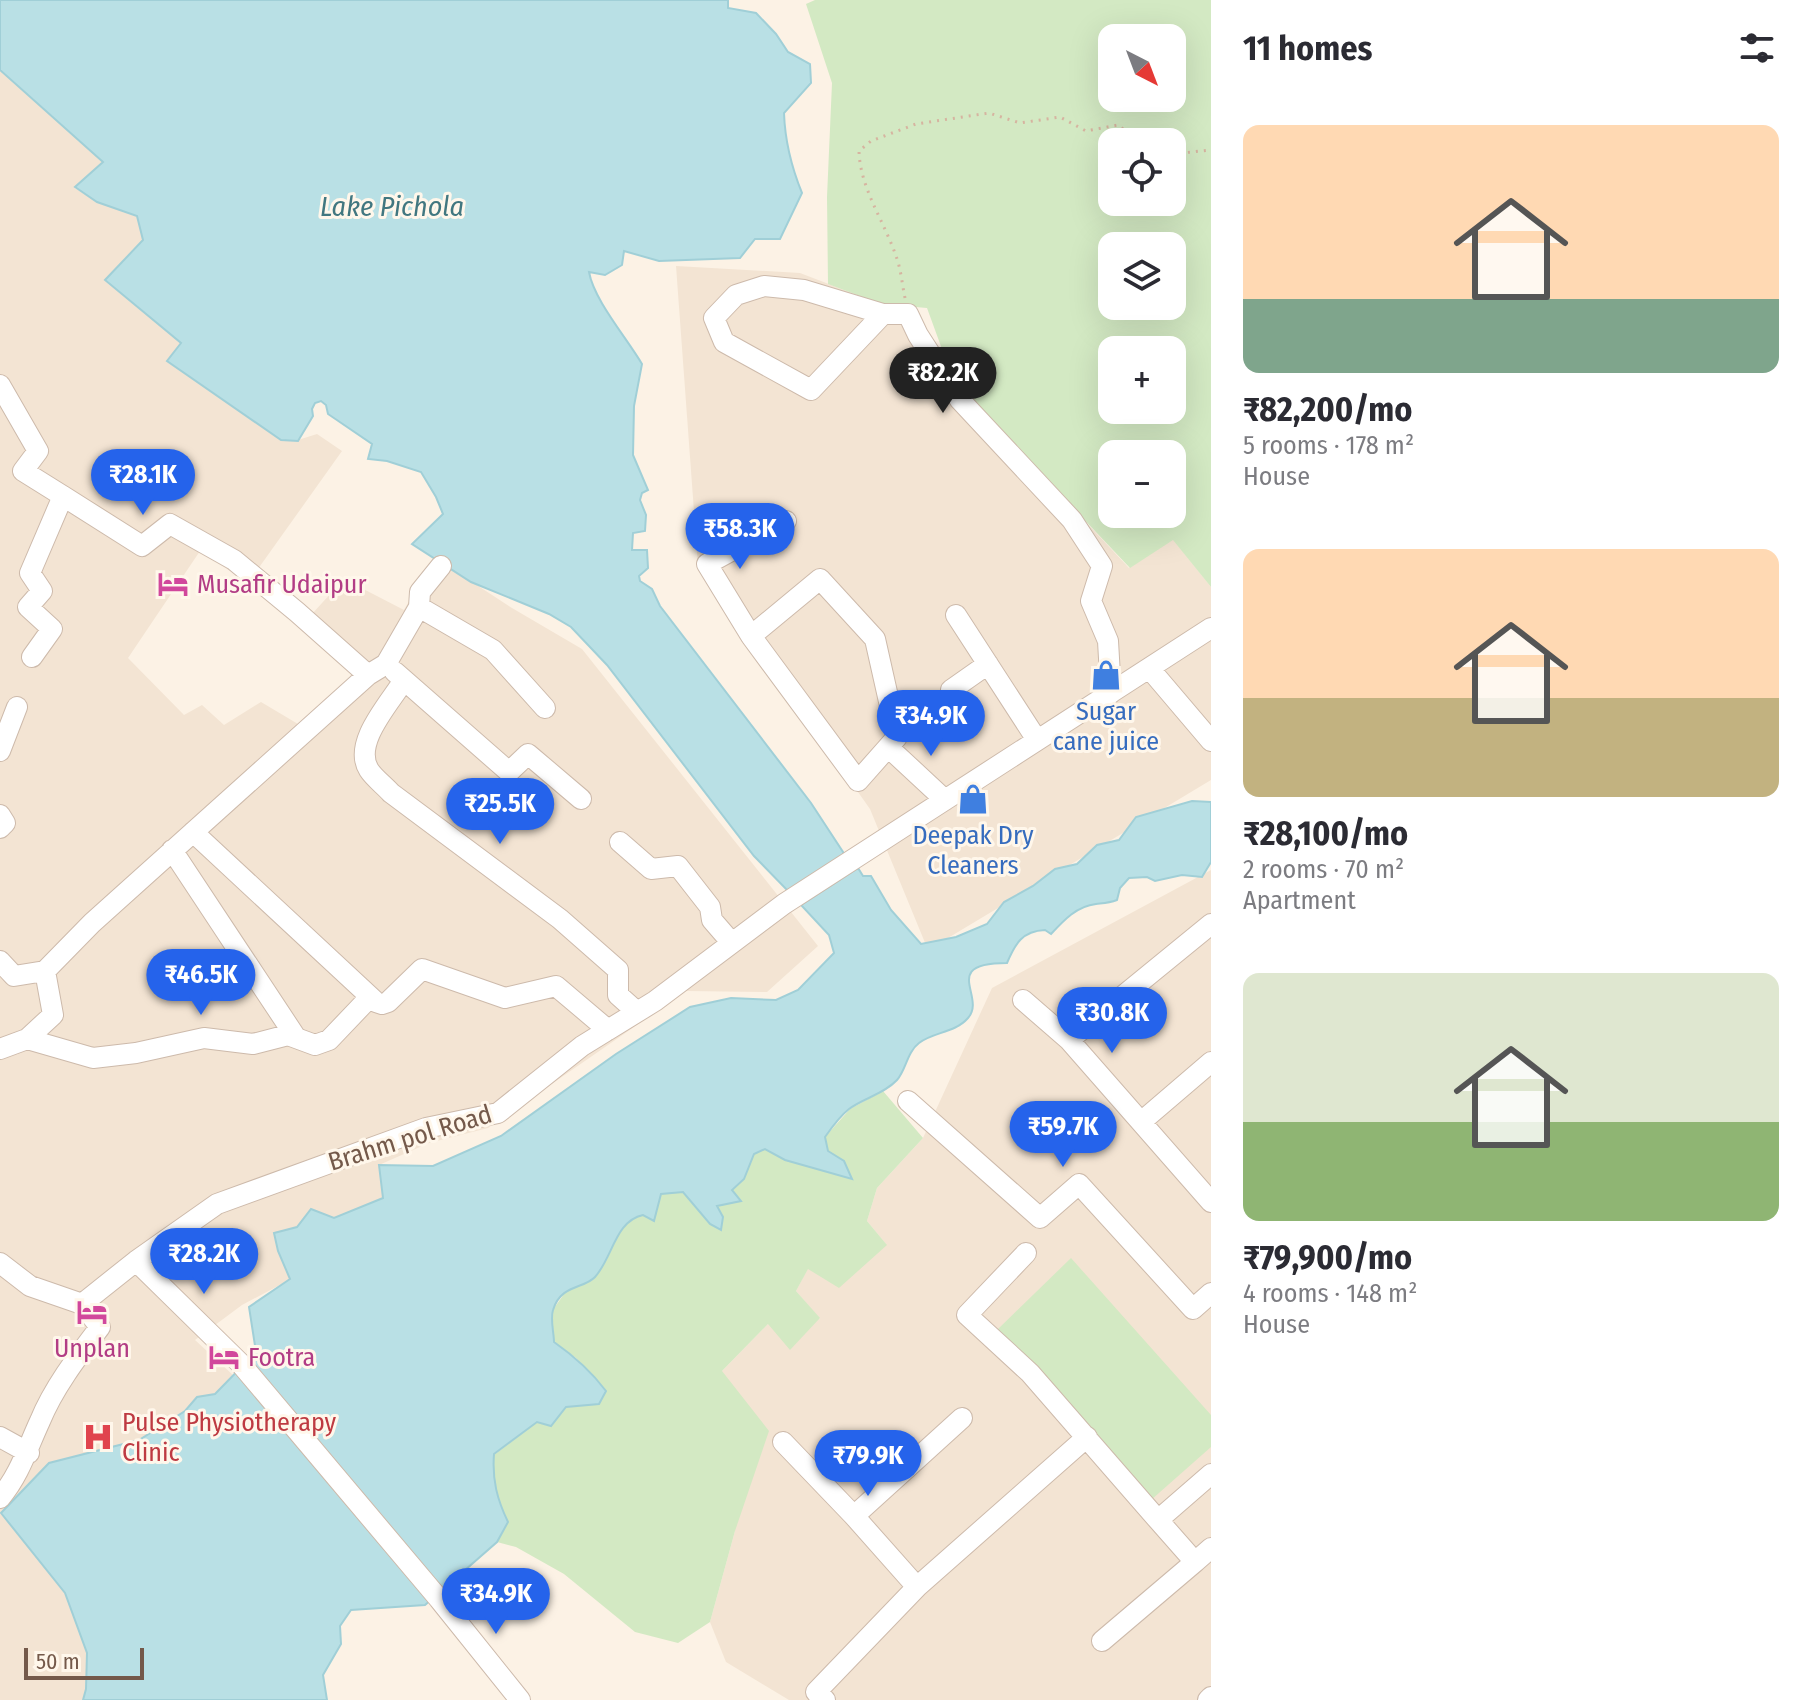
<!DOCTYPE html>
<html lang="en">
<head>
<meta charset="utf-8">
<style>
  :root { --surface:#fff; --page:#f7f7f7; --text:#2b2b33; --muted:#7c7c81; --accent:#2563eb }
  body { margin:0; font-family:"Fira Sans Condensed",sans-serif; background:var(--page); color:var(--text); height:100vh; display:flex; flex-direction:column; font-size:30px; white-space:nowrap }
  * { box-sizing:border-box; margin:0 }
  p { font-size:26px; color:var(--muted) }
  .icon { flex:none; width:44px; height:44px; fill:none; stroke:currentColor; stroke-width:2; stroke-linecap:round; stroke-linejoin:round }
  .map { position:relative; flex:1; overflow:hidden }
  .sheet { display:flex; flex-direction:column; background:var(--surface); width:600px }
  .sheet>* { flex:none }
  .needle { width:52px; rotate:138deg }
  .controls { position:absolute; left:1098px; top:24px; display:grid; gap:16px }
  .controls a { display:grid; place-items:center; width:88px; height:88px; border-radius:16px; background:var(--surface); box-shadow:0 8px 32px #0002; font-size:40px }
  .scale { position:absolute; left:24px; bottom:20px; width:120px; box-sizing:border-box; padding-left:8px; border:4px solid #74594a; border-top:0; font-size:22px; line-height:28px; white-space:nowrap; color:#74594a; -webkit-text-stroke:6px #fff7eb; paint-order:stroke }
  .price { position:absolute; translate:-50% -68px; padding:0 18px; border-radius:28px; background:var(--accent); color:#fff; font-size:26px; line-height:52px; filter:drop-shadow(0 2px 4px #0008) }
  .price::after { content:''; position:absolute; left:50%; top:48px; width:24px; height:18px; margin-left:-12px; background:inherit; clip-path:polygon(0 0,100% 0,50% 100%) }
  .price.on { background:#222; color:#fff }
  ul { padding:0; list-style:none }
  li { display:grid; align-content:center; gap:16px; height:424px; padding:0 32px }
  li span { display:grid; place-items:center; height:248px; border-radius:16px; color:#555 }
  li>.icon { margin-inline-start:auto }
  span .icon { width:144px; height:144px; fill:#fffc; stroke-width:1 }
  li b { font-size:34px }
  h2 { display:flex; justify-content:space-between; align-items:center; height:96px; padding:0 32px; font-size:34px }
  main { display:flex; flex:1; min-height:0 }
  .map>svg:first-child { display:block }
  .residential { fill:#f3e4d3 }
  .green { fill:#d3e9c3; fill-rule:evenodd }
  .water { fill:#b9e0e5; stroke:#a0cfd7; stroke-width:2 }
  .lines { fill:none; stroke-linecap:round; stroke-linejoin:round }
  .minor-casing { stroke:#cdbaab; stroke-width:22 }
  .path { stroke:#d6b4a0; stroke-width:3; stroke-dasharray:2 6; stroke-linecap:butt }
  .minor { stroke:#fff; stroke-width:20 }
  .labels { text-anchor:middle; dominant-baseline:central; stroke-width:6; stroke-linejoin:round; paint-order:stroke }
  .hotel-label { font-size:26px; fill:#b23c85; stroke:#fff7eb; text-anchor:start }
  .shop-label { font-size:26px; fill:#366cbe; stroke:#fff7eb }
  .street-label { font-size:26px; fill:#74594a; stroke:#fff7eb }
  .health-label { font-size:26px; fill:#be3a42; stroke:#fff7eb; text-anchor:start }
  .water-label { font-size:28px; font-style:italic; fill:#417780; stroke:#fff7eb }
</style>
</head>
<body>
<main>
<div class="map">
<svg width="1211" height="1700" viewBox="0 0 1211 1700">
  <rect width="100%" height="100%" fill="#fcf2e5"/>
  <path class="residential" d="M0 70 103 162 75 188 97 202 137 216 181 343 167 361 281 440H298L317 434 342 451 248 583 200 551 128 658 184 715 202 705 224 725 261 702 298 724 354 674 300 627 344 579 404 610 434 557 512 608 582 649 818 946 767 992 686 991 488 1128 429 1143 379 1165 383 1198 334 1218 275 1233 278 1251 291 1279 242 1305 195 1340 233 1375 215 1394 197 1397 185 1411 139 1440 49 1463 1 1513 65 1593 87 1653 86 1689 83 1700H0Z
    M676 266 800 273 881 304 1129 568 1173 539 1211 587V780L928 950 870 809 698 566Z
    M1211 870V1700H789L726 1662 710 1622 735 1531 722 1371 768 1324 820 1319 796 1291 808 1268 886 1244 867 1221 877 1188 923 1138 992 988Z"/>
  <path class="green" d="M815 0H1211V587L1173 540 1130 568 954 382 927 308 881 304 828 284 827 197 832 83 806 4ZM1112 38H1172V98H1112ZM1112 142H1172V202H1112ZM1112 246H1172V306H1112ZM1112 350H1172V410H1112ZM1112 454H1172V514H1112Z
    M883 1091 923 1138 877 1188 867 1221 887 1245 839 1288 808 1269 796 1291 820 1318 790 1350 768 1324 722 1371 769 1431 735 1531 710 1622 678 1643 635 1632 564 1574 516 1547 497 1542 508 1522C497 1499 492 1480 494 1455L537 1422 551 1426 566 1407 599 1403 606 1391 576 1358 554 1342 552 1311 569 1287 593 1280 607 1259 623 1225 633 1217 644 1215 661 1194 683 1192 710 1224 721 1230 716 1206 741 1201 732 1190 744 1178 754 1154 766 1149 785 1160 844 1161 828 1151 825 1137 850 1109Z
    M1071 1258 1211 1415V1447L1151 1500 997 1330Z"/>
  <path class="water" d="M0 0H728V8L756 13 776 34 788 52 810 64 811 83 784 113C785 142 791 166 802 193L780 239H755L740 258 659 261 624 251 622 265 605 275 589 272C594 300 626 337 642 364L634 406 633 455 648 490 642 493 640 500 646 515 645 531 633 533 632 550H647L648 568 639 576 640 581 652 589 660 606 811 803 845 855 788 891 754 856 607 665 571 627 549 614 471 582 412 544 443 514 436 497 421 472 387 461 368 459 372 444 328 414 326 405 321 401 315 403 312 409 313 416 298 441 281 440 167 361 181 343 105 280 143 240 137 216 97 202 75 187 103 162 0 70Z
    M1192 801 1211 802V862L1202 877 1182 875 1155 881 1147 877 1129 878 1120 888 1117 900C1109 903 1105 903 1096 904 1077 906 1064 920 1051 934L1045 930C1022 931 1015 944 1007 963 939 963 987 997 968 1018 955 1033 933 1032 919 1043 907 1052 906 1070 897 1080 884 1094 864 1098 849 1109 840 1116 832 1127 825 1137L828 1151 844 1161 852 1179 785 1160 765 1149 754 1154 744 1179 732 1190 741 1201 717 1206 723 1217 721 1230 710 1224 683 1192 661 1194 654 1221 643 1215C615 1221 613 1257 595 1277 584 1289 561 1284 553 1310 550 1319 554 1333 554 1342 574 1356 591 1371 606 1391L599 1404 566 1407 551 1426 537 1422 494 1454C492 1480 497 1499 508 1522L497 1542 425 1605 351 1610 340 1626 341 1644 323 1675 327 1700H83L86 1689 87 1653 65 1593 1 1513 49 1463 139 1440 185 1411 197 1397 215 1394 256 1352 249 1307 290 1279 278 1251 274 1233 297 1227 311 1209 334 1218 383 1198 379 1165 433 1166 501 1136 616 1054 690 1007 731 998 776 1000 798 990 834 953 829 935 801 905 858 868 863 876H871L891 910 921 944 956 937 987 924 1004 902 1033 886 1055 869 1077 864 1097 845 1119 840 1136 817Z"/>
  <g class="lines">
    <g class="minor-casing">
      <path id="minor" d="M883 314 811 390 724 342 714 318 736 295 764 286 804 290 883 314H908L918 335 960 400 1072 520 1102 566 1091 601 1108 641 1111 693
        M0 385 38 451 23 471 63 496
        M820 579 875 639 897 737 858 781 751 636Z
        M419 607 493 650 545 708
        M956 615 1037 740
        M751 636 707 564 786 521
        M32 657 52 629 28 607 42 591 30 573 63 496 142 546 170 524 234 560 297 612 368 675
        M1149 668 1211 741
        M395 672 509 772 528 754 581 799
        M404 680C390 703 352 743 369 770 374 778 385 786 391 793L560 919 618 970V995L637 1012
        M951 690 988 664
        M888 747 945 800
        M0 751 17 707
        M0 815 5 823 0 828
        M193 832 376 1002 382 1004 388 1002 422 969 505 998 556 986 608 1030
        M620 842 651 869 678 866 710 907 712 920 731 942
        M172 850 295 1036
        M1211 924 1069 1040 1211 1202
        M0 961 14 976 45 971 92 923 368 675 386 664 419 607 420 592 441 566
        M1023 1000 1069 1040
        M27 1039 93 1058 136 1053 204 1038 253 1044 288 1035 315 1045 329 1040 370 997
        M0 1049 27 1039 53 1015 45 971
        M908 1101 1040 1218 1079 1184 1193 1309 1211 1293
        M1141 1122 1211 1062
        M1026 1253 967 1315 1030 1373 1158 1520 1211 1474
        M136 1261 240 1363 439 1599 520 1700
        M0 1263 30 1286 82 1304 100 1327C78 1356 54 1387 40 1421 27 1449 20 1474 0 1498
        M82 1304 136 1261 217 1204 426 1128 498 1113 582 1046 655 1001 784 904 1211 628
        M0 1437 29 1453
        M783 1442 854 1516 917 1587
        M854 1516 962 1418
        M1195 1562 1211 1548
        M1102 1641 1195 1562 1158 1520
        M825 1700 816 1692 917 1587 1087 1437
        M1208 1700 1211 1697"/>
    </g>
    <path class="path" d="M1172 154 1211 150
      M905 298C902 284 901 269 896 256 884 221 860 188 859 151L871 141 916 124 989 113 1020 123 1060 117 1086 131 1118 125 1140 142"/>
    <use href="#minor" class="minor"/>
  </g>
  <defs>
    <g id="hotel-bare" transform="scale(2.4)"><path d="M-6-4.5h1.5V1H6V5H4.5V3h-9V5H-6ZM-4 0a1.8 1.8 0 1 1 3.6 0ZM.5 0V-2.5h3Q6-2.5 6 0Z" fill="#d1479c" stroke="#fff7eb" stroke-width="2.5" paint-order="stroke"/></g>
    <g id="shop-bare" transform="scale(2.4)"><path d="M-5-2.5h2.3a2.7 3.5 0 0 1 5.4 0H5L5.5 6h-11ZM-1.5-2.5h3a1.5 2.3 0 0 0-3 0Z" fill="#3f7fe0" stroke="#fff7eb" stroke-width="2.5" paint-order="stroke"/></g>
    <g id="hospital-bare" transform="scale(2.4)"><path d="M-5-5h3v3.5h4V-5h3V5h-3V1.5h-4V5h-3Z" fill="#e0444e" stroke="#fff7eb" stroke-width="2.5" paint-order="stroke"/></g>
  </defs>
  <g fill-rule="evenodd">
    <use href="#hotel-bare" x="173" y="584"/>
    <use href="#shop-bare" x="1106" y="675"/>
    <use href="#shop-bare" x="973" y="799"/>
    <use href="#hotel-bare" x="92" y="1312"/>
    <use href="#hotel-bare" x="224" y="1357"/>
    <use href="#hospital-bare" x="98" y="1437"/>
  </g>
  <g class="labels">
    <g class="hotel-label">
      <text x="197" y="584">Musafir Udaipur</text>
      <text x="92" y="1348" text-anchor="middle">Unplan</text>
      <text x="248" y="1357">Footra</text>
    </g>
    <g class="shop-label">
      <text x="1106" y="711">Sugar<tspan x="1106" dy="30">cane juice</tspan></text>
      <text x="973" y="835">Deepak Dry<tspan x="973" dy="30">Cleaners</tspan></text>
    </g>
    <g class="street-label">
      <text transform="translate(410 1138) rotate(-17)">Brahm pol Road</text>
    </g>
    <g class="health-label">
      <text x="122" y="1422">Pulse Physiotherapy<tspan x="122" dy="30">Clinic</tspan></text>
    </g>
    <g class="water-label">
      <text x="392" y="206">Lake Pichola</text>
    </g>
  </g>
</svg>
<div class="controls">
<a><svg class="needle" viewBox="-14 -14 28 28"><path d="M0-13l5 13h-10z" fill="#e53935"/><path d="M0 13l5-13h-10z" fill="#7c7c81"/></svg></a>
<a><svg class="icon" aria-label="locate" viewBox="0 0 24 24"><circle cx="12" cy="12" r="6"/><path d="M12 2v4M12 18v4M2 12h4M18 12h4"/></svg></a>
<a><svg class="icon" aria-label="layers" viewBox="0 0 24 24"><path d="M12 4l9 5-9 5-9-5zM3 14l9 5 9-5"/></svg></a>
<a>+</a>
<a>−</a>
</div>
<div class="scale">50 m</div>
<b class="price on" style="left:943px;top:415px">₹82.2K</b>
<b class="price" style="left:143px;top:517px">₹28.1K</b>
<b class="price" style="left:740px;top:571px">₹58.3K</b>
<b class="price" style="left:931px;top:758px">₹34.9K</b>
<b class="price" style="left:500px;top:846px">₹25.5K</b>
<b class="price" style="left:201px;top:1017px">₹46.5K</b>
<b class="price" style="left:1112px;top:1055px">₹30.8K</b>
<b class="price" style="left:1063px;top:1169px">₹59.7K</b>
<b class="price" style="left:204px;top:1296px">₹28.2K</b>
<b class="price" style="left:868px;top:1498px">₹79.9K</b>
<b class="price" style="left:496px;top:1636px">₹34.9K</b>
</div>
<section class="sheet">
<h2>11 homes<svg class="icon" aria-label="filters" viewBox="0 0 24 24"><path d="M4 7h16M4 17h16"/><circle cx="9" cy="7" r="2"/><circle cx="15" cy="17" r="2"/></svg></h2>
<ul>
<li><span style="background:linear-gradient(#ffd9b3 70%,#7fa58c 0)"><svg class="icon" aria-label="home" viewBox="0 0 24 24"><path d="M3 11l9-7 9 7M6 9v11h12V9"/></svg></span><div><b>₹82,200/mo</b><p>5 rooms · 178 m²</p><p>House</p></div></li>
<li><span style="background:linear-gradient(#ffd9b3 60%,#c2b280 0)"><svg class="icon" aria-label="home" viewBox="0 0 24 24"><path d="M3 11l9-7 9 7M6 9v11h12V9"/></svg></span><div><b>₹28,100/mo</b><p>2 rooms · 70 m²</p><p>Apartment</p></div></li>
<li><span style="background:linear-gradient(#dfe7d0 60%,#8fb573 0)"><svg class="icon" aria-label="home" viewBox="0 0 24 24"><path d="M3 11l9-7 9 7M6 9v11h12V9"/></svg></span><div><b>₹79,900/mo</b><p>4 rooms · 148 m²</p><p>House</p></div></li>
</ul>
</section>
</main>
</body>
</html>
